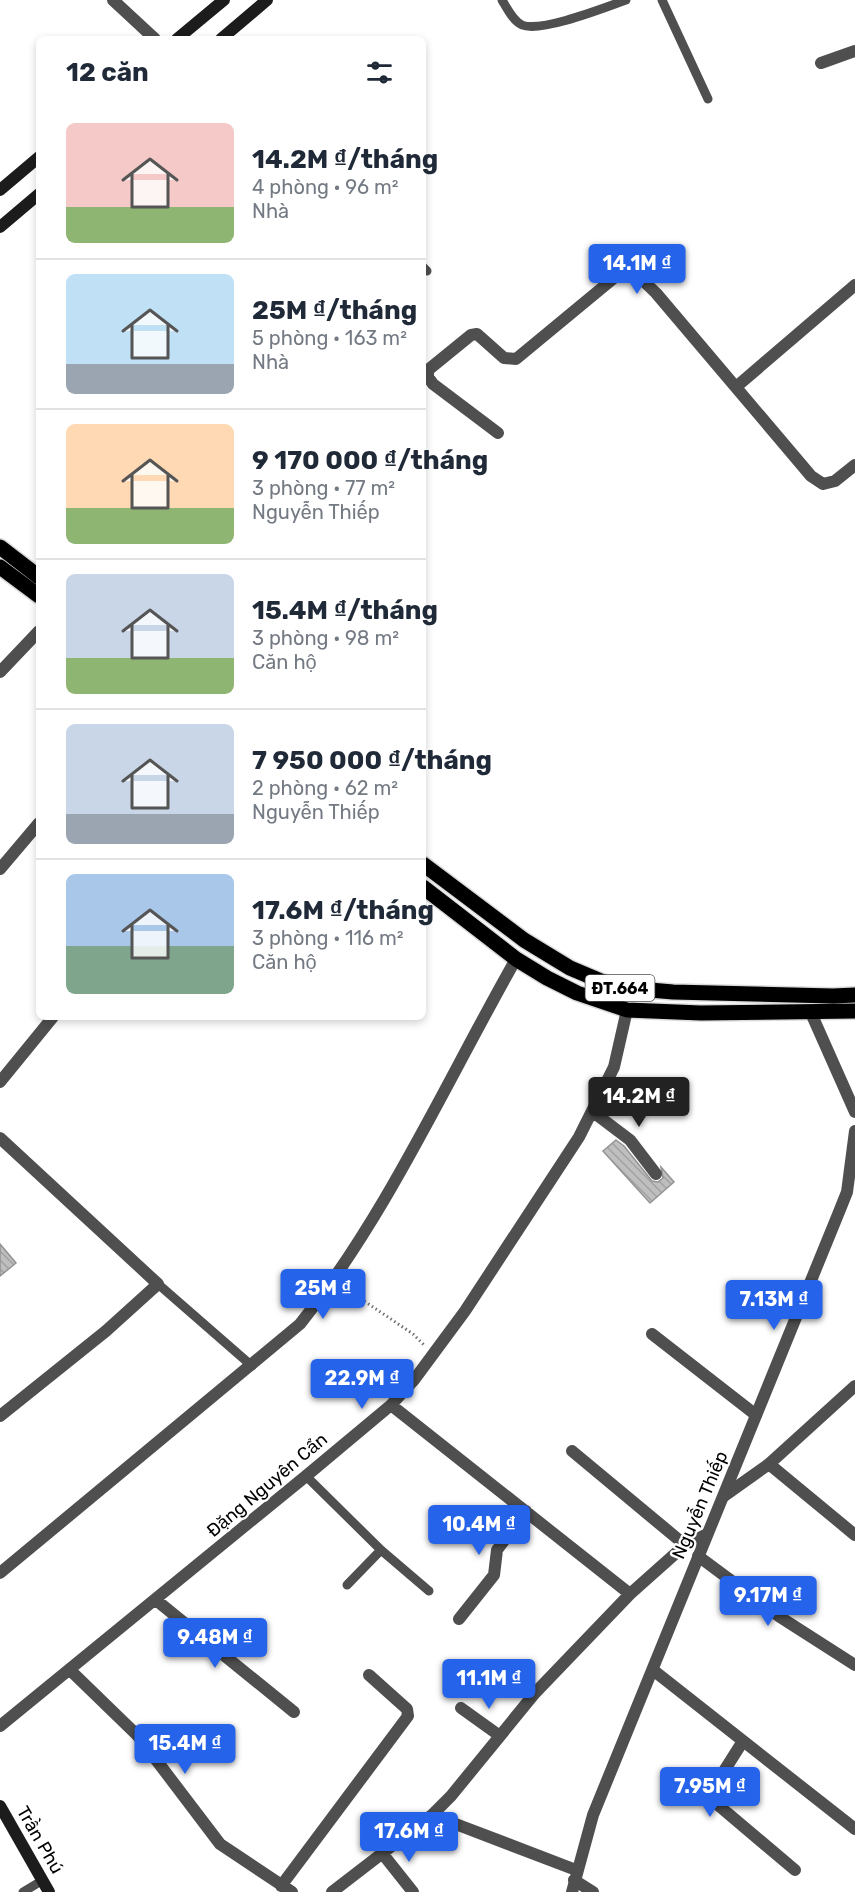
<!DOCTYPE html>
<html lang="vi">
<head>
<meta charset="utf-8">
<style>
  :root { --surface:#fff; --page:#f6f6f7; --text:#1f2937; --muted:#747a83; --line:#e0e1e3; --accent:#2563eb }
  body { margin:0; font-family:Rubik,sans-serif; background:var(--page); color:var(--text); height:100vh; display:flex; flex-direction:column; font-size:22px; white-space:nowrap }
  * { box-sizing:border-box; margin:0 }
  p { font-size:20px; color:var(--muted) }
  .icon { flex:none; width:33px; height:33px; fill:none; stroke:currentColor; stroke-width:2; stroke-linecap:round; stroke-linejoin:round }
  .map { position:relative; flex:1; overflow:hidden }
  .side { position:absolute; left:36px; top:36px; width:390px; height:984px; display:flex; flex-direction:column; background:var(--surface); border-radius:9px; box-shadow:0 3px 9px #0003 }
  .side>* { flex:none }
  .price { position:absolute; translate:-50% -51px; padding:0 14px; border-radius:6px; background:var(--accent); color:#fff; font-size:20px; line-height:39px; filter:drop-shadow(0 2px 3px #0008) }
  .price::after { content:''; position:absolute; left:50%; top:36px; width:18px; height:14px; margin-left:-9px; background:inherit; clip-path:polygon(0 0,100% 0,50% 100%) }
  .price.on { background:#222; color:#fff }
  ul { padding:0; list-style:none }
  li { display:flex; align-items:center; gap:18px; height:150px; padding:0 30px }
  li+li { border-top:2px solid var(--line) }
  li span { display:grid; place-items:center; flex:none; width:168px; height:120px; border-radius:9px; color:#555 }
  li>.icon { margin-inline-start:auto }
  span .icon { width:72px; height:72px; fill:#fffc; stroke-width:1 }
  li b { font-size:26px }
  h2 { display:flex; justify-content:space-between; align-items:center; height:72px; padding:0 30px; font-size:26px }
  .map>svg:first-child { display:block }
  .building { fill:url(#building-back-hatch); stroke:#939393; stroke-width:1.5 }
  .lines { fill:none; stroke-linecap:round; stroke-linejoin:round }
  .primary-casing { stroke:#dbdbdb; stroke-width:18 }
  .path { stroke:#717171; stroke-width:3; stroke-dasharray:1.5 3; stroke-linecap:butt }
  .service { stroke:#4f4f4f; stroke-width:9 }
  .minor { stroke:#4f4f4f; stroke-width:12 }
  .tertiary { stroke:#4f4f4f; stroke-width:12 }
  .secondary { stroke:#1c1c1c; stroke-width:12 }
  .primary { stroke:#000; stroke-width:15 }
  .labels { text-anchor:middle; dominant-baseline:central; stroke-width:4.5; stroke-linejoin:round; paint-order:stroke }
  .shield { fill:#fff; stroke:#4c4c4c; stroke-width:1.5 }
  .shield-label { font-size:16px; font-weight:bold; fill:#000 }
  .street-label { font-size:18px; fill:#000; stroke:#fff }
</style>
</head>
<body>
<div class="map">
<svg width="855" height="1892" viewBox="0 0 855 1892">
  <defs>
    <pattern id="building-back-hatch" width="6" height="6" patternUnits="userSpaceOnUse" patternTransform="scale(1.5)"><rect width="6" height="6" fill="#bfbfbf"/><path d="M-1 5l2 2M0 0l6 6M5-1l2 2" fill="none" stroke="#a2a2a2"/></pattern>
  </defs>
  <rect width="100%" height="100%" fill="#fff"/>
  <path class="building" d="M616 1140 624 1146 652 1181 658 1182 663 1178 661 1167 674 1182 650 1203 603 1151Z
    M0 1244 16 1263 0 1276Z"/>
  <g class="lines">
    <g class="primary-casing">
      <path id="primary" d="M0 547 39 577
        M0 567 39 596
        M423 864 524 940 570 968 615 987 673 992 833 996 855 995
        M423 887 516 959 547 978 577 993 627 1010 701 1013 855 1011"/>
    </g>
    <path class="path" d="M342 1286 413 1334 424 1345"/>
    <path class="service" d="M502 0C507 8 513 21 522 25 541 33 606 7 626 0
      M662 0 708 99
      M423 267 427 271
      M158 1284 252 1366
      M306 1476 381 1550 429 1591
      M347 1585 381 1550
      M23 1892 43 1880"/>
    <path class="minor" d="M821 63 855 51
      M736 387 855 285
      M498 433 433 384 428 377V370L471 335 477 334 504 358 516 359 620 273 630 268 656 293 811 476 823 484 835 481 855 465
      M0 672 39 631
      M0 869 39 823
      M0 1082 53 1017
      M593 1112 630 1140 656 1174
      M0 1138 158 1284 106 1331 0 1416
      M652 1334 756 1415
      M391 1405 630 1594
      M572 1451 685 1545
      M769 1464 855 1535
      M724 1496 769 1464 855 1386
      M698 1556 780 1617 855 1665
      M0 1573 300 1324C388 1213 446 1082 516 959
      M156 1600 294 1712
      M459 1619 494 1575 497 1550 526 1511
      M70 1670 138 1736 220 1844 292 1892
      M653 1670 855 1829
      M461 1708 500 1736
      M0 1726 306 1476 391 1405 414 1380 465 1311 579 1137 614 1067 627 1010
      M743 1741 712 1790V1797L718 1805 795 1870
      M432 1815 576 1870
      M382 1853 413 1892
      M574 1880 593 1892
      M281 1886 408 1716 407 1709 369 1675
      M332 1892 432 1815 451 1796 535 1693 630 1594 685 1545 707 1534"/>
    <path class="tertiary" d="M113 0 155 39
      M811 1013 855 1112
      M572 1892 593 1815 839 1212 847 1192 855 1131"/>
    <path class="secondary" d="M177 39 224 0
      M221 39 267 0
      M0 190 39 157
      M0 227 39 194
      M0 1806 49 1892"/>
    <use href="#primary" class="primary"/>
  </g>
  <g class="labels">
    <rect class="shield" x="585.5" y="975" width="69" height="26" rx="4.5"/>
    <g class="shield-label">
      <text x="620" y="988">ĐT.664</text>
    </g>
    <g class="street-label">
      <text transform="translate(267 1485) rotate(-40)">Đặng Nguyên Cẩn</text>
      <text transform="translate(700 1505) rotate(-67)">Nguyễn Thiếp</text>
      <text transform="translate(40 1840) rotate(60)">Trần Phú</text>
    </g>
  </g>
</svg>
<b class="price" style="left:637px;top:295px">14.1M ₫</b>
<b class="price on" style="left:639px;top:1128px">14.2M ₫</b>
<b class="price" style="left:323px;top:1320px">25M ₫</b>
<b class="price" style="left:774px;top:1331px">7.13M ₫</b>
<b class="price" style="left:362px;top:1410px">22.9M ₫</b>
<b class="price" style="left:479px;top:1556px">10.4M ₫</b>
<b class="price" style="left:768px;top:1627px">9.17M ₫</b>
<b class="price" style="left:215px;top:1669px">9.48M ₫</b>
<b class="price" style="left:489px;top:1710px">11.1M ₫</b>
<b class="price" style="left:185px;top:1775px">15.4M ₫</b>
<b class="price" style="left:710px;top:1818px">7.95M ₫</b>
<b class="price" style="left:409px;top:1863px">17.6M ₫</b>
<section class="side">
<h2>12 căn<svg class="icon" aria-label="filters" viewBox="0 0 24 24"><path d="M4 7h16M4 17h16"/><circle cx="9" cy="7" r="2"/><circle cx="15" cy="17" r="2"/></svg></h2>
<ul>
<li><span style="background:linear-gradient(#f6c9c9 70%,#8fb573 0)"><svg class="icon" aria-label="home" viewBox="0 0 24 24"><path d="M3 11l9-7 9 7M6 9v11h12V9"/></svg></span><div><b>14.2M ₫/tháng</b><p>4 phòng · 96 m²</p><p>Nhà</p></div></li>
<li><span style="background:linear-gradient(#bfe0f5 75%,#9aa5b1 0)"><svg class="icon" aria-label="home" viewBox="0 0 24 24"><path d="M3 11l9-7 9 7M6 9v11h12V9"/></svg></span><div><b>25M ₫/tháng</b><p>5 phòng · 163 m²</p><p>Nhà</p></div></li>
<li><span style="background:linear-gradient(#ffd9b3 70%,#8fb573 0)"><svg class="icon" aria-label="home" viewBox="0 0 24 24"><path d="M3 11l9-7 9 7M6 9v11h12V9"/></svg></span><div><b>9 170 000 ₫/tháng</b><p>3 phòng · 77 m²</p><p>Nguyễn Thiếp</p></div></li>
<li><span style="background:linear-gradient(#c9d6e8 70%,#8fb573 0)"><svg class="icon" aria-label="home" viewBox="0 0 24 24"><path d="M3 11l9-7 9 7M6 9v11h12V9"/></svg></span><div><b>15.4M ₫/tháng</b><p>3 phòng · 98 m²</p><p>Căn hộ</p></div></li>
<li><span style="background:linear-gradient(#c9d6e8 75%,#9aa5b1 0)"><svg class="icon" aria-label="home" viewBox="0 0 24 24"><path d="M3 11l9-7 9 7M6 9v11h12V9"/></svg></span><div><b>7 950 000 ₫/tháng</b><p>2 phòng · 62 m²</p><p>Nguyễn Thiếp</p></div></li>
<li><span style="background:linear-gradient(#a9c7e8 60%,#7fa58c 0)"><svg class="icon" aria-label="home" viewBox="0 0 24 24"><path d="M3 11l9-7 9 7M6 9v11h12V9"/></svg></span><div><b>17.6M ₫/tháng</b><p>3 phòng · 116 m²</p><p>Căn hộ</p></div></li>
</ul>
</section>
</div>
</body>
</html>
